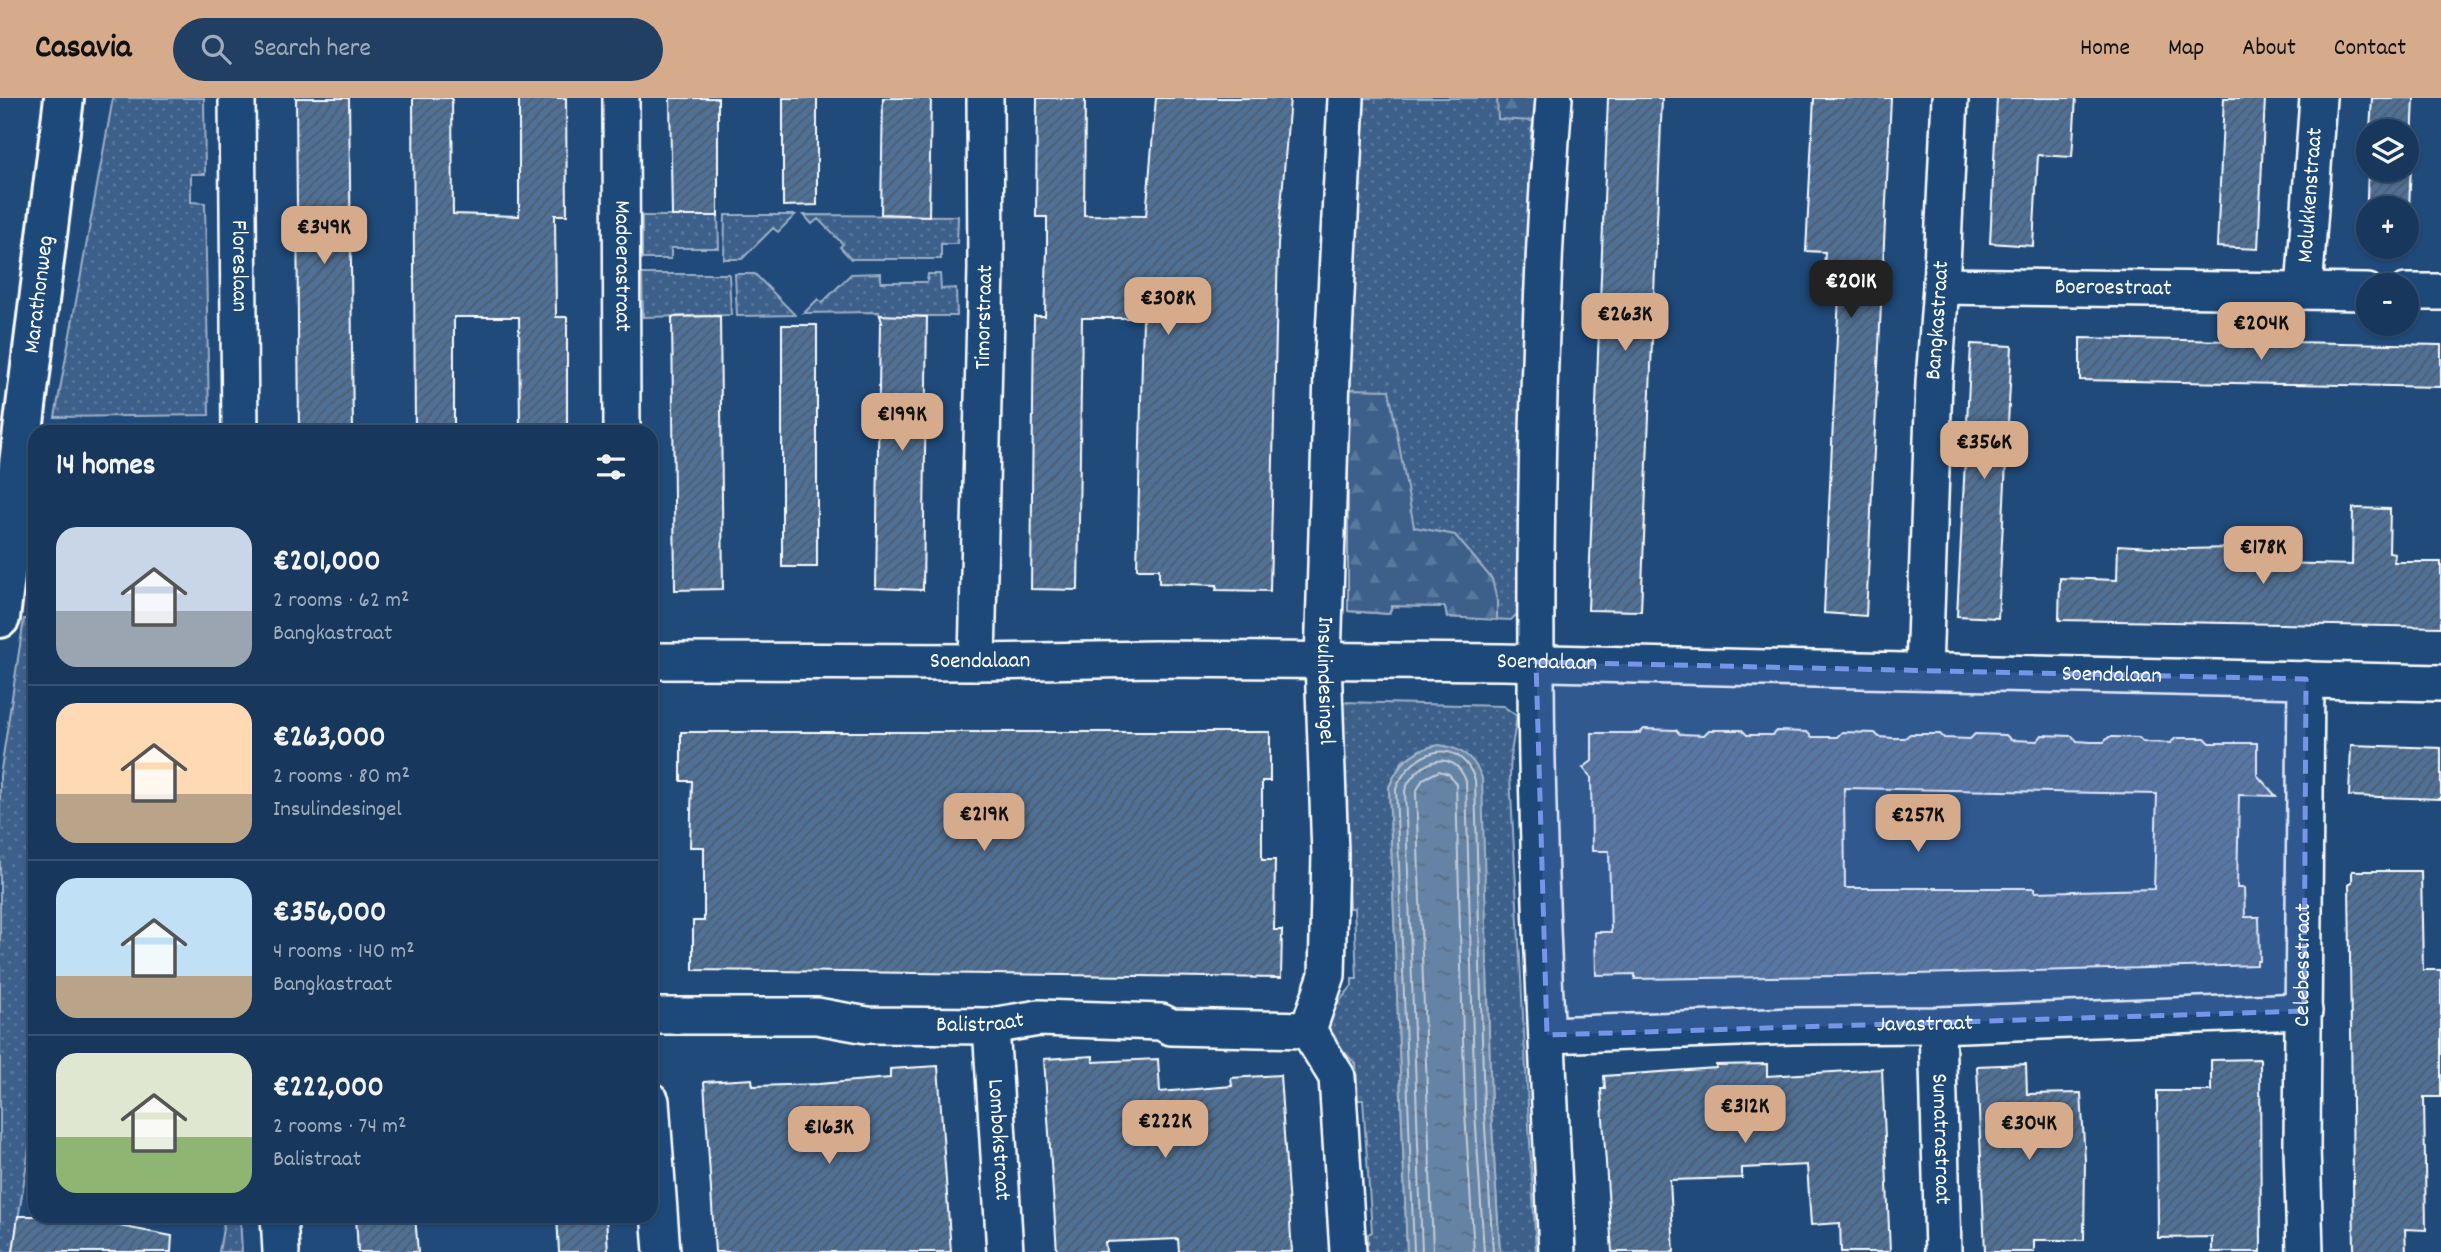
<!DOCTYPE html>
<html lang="en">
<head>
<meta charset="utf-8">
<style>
  :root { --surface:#17385c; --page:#203f62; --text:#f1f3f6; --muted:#9eacbb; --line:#365272; --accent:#d6ab8b }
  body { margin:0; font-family:Dekko,sans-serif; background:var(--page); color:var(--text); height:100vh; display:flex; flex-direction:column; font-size:26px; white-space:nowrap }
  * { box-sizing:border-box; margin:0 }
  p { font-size:23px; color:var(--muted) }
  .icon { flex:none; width:38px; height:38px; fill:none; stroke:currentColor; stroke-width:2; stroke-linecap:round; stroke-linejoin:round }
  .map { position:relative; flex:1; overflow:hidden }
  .drawer { position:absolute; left:28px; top:327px; width:630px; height:798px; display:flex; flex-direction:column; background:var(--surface); border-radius:21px; box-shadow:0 2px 5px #0004,0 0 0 2px var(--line) }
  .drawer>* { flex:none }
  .fabs { position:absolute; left:2356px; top:21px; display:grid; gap:14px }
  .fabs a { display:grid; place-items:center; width:63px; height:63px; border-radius:50%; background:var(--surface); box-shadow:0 2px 5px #0004,0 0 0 2px var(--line); font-size:35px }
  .price { position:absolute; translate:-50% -60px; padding:0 16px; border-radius:14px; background:var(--accent); color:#111; font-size:23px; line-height:46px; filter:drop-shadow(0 2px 4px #0008) }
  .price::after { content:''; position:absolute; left:50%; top:42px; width:21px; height:16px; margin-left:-10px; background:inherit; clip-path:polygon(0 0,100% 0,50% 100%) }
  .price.active { background:#222; color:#fff }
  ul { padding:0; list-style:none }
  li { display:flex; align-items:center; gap:21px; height:175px; padding:0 28px }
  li+li { border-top:2px solid var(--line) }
  li span { display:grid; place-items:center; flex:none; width:196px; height:140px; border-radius:21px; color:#555 }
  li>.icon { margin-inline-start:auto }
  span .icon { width:84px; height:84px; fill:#fffc; stroke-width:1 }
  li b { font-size:30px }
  h2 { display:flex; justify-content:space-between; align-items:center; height:84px; padding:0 28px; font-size:30px }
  header { display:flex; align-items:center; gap:42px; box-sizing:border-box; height:98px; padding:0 35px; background:var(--accent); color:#111 }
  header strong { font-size:33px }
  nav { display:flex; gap:38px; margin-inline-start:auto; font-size:24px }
  .search { width:490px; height:63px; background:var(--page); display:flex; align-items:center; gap:18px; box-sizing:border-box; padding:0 24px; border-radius:38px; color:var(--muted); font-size:26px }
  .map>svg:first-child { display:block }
  .green { fill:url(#green-dots); stroke:#9eb0c5; stroke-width:2 }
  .forest { fill:url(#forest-firs); stroke:#9eb0c5; stroke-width:2 }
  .water { fill:url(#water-ripples); stroke:#a3b5c8; stroke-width:2 }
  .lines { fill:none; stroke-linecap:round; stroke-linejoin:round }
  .shore { stroke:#c1cddb; stroke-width:2 }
  .building { fill:url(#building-hatch); stroke:#fff; stroke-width:2; fill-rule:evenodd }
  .minor-casing { stroke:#fff; stroke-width:40 }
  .secondary-casing { stroke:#fff; stroke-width:44 }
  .minor { stroke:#1f4a7a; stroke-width:35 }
  .secondary { stroke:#1f4a7a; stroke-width:38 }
  .marked { fill:#7795e8; fill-opacity:0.2; stroke:#7795e8; stroke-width:5; stroke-dasharray:14 9; stroke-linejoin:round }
  .labels { text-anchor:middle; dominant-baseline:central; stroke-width:6; stroke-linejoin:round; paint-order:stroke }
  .street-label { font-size:23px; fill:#fff; stroke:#1f4a7a }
</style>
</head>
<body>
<header>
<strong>Casavia</strong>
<div class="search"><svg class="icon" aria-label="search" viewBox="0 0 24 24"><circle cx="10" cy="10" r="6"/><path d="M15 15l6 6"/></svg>Search here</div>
<nav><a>Home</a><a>Map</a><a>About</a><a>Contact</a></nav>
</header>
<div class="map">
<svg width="2441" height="1154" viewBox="0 0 2441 1154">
  <defs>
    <pattern id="green-dots" width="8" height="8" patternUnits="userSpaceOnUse" patternTransform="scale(1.75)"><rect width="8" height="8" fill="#3c618b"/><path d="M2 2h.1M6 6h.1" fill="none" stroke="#59799c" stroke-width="1.8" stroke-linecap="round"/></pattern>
    <pattern id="forest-firs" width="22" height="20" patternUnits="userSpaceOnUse" patternTransform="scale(1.75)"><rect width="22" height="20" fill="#3c618b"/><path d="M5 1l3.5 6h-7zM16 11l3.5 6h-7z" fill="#59799c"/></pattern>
    <pattern id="water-ripples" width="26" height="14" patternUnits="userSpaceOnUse" patternTransform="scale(1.75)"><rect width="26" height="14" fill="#6583a4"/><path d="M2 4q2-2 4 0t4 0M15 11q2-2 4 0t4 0" fill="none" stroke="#5b6d81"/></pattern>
    <pattern id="building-hatch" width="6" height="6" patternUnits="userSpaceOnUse" patternTransform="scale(1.75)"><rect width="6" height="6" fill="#507197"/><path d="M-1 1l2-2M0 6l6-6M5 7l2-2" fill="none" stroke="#4e5b6a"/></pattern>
  </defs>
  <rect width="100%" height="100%" fill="#1f4a7a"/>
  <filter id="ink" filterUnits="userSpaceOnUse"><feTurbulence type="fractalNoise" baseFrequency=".0143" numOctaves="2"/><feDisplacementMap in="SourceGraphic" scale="14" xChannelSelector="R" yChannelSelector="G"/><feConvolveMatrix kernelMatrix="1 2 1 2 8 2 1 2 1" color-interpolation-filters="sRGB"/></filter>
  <g filter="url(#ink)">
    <path class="green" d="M113 0H204L205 76H191V104L205 105 209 317 55 319Z
      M1365 0H1536L1531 39 1522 283 1518 515 1511 522 1447 519 1445 509 1392 508 1389 516 1348 513V291Z
      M725 117H795L778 134 773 130 742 161H724Z
      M804 117 958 118 957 146H941V161H851L840 149 843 146 818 121 812 126Z
      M642 118H718L719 150H671V161H642Z
      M881 175V184H927L928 176H940L941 191 956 190 957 218H880L879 214 804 215 818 201 822 205 851 176Z
      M642 176H729L731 217 643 219Z
      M735 176H755L795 217 737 218Z
      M24 521H35V1013L13 1154H0V678Z
      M1341 604 1503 608 1517 618 1511 655 1510 678 1536 1154H1500L1491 1013 1488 892 1421 651 1402 664 1389 689 1407 1154H1357V1147L1368 1146V1136L1372 1134 1363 1002H1358L1356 966 1329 939 1328 917 1352 888V881H1357L1354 810H1349Z
      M225 1118H240L242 1154H219Z"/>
    <path class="forest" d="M1497 0H1536L1533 23 1498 21Z
      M1348 291 1389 292 1414 429 1455 437 1492 481 1497 503V522L1447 519 1445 509 1392 508 1389 516 1348 513Z"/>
    <path class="water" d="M1439 647C1461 650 1474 659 1482 680L1491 1013 1500 1154H1407L1389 689C1399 665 1413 651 1439 647Z"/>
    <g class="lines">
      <path class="shore" d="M1414 1154 1396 691C1411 652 1459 635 1475 682L1484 1013 1493 1154
        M1422 1154 1405 692C1416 664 1453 647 1466 683L1475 1013 1484 1154
        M1433 1154 1416 694 1423 681 1439 673 1449 676 1456 686 1465 1014 1474 1154"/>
    </g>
    <path class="building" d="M296 0H349L353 334H299Z
      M413 0H452L453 116 519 118V0H566L567 117H555L556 219H567V334H520L519 219H454V334H415Z
      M670 0H718V118H672Z
      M783 0H817V107L783 108Z
      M883 0H931L929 118 881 116Z
      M1037 0H1085L1084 117 1146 118 1156 0H1290L1278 146 1270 493 1216 492 1217 487 1159 485V471H1137L1143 220H1082L1078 492 1031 491 1034 218H1045L1047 151V119H1036Z
      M1608 0H1662L1641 513 1588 512Z
      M1814 0H1891L1866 518 1824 515 1840 175H1824L1825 154 1806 153Z
      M1997 0H2076L2072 59 2038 57 2033 148 1990 145Z
      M2224 0H2265L2258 151 2217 149Z
      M2372 0H2414L2407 155 2365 154 2368 72H2406V33H2370ZM2368 110H2406V149H2368Z
      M880 217 927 219 923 492 876 490 880 225H882Z
      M720 218 723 491 675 492 672 219Z
      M782 227H817V469H782Z
      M2080 240 2441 247V289L2080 282Z
      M1971 246 2012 248 1998 520 1957 518Z
      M2353 410 2390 411 2389 454 2395 455 2394 464H2441V529L2059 522 2060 480 2117 482 2118 447 2185 451 2276 449V465L2352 467Z
      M1644 631 1676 632 1680 636 1704 637 1709 632H1742L1747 637H1773L1777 633 1807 634 1812 639H1837L1842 634 1875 635 1879 639 1893 640H1905L1910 636H1940L1944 640 1970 641 1975 636 2006 637 2011 642 2037 643 2042 637 2072 638 2077 643 2091 644H2104L2109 639H2114L2139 640 2143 644 2170 645 2176 640H2205L2210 645H2257V677L2276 698 2239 697 2237 790H2244L2245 819H2259L2260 863H2257V867L2223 868 1837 878 1635 881V876L1596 877 1595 834H1611L1609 753H1592L1591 679 1583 670 1592 663V635H1640ZM1844 690 2157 696 2154 791 2035 794V790H1845Z
      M681 634H1270V683H1262V762H1275L1274 832H1282L1281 880 693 872V823H704V749H690L692 683H681Z
      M2351 647 2441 650V701L2349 698Z
      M2352 773H2421L2423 872H2441V999H2424L2426 1132 2405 1131 2406 1154H2354L2349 786 2352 784Z
      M1093 958V964L1158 961 1160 994 1232 988 1231 980 1280 977 1292 1154H1179L1178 1141 1105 1144 1106 1154H1057L1044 961Z
      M2260 961 2261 1154H2212V1139L2158 1140 2157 993H2211V962Z
      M1767 966V978L1882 971 1890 1154H1841L1840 1125 1811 1127 1807 1067 1742 1070V1080L1670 1082 1674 1154H1612L1601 991H1605L1604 978 1716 970V967Z
      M2026 966 2027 996 2081 995 2085 1062 2084 1142H2034V1154H1985L1977 968Z
      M938 968 951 1154H715L704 984 752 981 753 988 819 986 890 980V971Z
      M18 1118H88V1122L172 1138 171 1154H13Z
      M356 1118H415L418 1154H358Z
      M557 1118H606L608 1154H559Z"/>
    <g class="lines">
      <g class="minor-casing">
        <g id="minor">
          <path id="s1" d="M237 0 240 334"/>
          <path id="s2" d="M621 0 622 334"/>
          <path id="s3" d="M1346 0 1332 276 1323 563 1330 756 1327 877 1308 932 1337 979 1348 1154"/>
          <path d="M1554 0C1540 187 1535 375 1536 562 1536 760 1548 957 1557 1154"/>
          <path id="s4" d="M1941 188 2368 194"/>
          <path id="s5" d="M2304 193 2318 0"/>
          <path d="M2406 194H2441"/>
          <path id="s6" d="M651 563 977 564 1155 561 1503 564 2441 585"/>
          <path id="s7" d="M977 564 986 170 985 0"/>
          <path id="s8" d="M1924 572 1934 284 1941 188 1950 0"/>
          <path id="s9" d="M652 918H817L867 927 991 928 1039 920 1161 924 1171 929 1308 932"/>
          <path id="s10" d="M1937 927 1943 1154"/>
          <path id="s11" d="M991 928 1005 1154"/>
          <path id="s12" d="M1547 937 1793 928 1937 927 2304 913"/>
          <path d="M651 1003 662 1154"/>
          <path d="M279 1118 281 1154"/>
          <path id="s13" d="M2305 1154 2302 1048 2306 581"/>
        </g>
      </g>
      <g class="secondary-casing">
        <g id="secondary">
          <path id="s14" d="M0 520 64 0"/>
        </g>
      </g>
      <use href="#minor" class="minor"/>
      <use href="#secondary" class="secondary"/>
    </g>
  </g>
  <path class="marked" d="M1536 564 2306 581 2304 913 1547 937Z"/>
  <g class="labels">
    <g class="street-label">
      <text stroke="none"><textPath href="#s5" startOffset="96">Molukkenstraat</textPath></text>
      <text stroke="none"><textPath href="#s1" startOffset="168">Floreslaan</textPath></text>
      <text stroke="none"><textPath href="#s2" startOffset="168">Madoerastraat</textPath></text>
      <text stroke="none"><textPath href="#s4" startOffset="172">Boeroestraat</textPath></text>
      <text stroke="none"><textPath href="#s14" startOffset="326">Marathonweg</textPath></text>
      <text stroke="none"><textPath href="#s7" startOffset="345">Timorstraat</textPath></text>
      <text stroke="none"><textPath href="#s8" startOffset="350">Bangkastraat</textPath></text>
      <text stroke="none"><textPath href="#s6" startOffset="329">Soendalaan</textPath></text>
      <text stroke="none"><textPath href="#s6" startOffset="896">Soendalaan</textPath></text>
      <text stroke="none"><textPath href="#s6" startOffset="1461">Soendalaan</textPath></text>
      <text stroke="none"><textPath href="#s3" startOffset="583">Insulindesingel</textPath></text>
      <text stroke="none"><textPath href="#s13" startOffset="287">Celebesstraat</textPath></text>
      <text stroke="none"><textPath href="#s9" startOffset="329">Balistraat</textPath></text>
      <text stroke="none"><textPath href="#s12" startOffset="378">Javastraat</textPath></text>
      <text stroke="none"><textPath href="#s10" startOffset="114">Sumatrastraat</textPath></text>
      <text stroke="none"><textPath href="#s11" startOffset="114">Lombokstraat</textPath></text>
    </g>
  </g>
</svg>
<div class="fabs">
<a><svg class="icon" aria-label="layers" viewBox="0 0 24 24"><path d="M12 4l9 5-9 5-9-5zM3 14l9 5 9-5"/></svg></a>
<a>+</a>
<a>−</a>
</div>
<b class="price" style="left:324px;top:168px">€349K</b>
<b class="price active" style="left:1851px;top:222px">€201K</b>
<b class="price" style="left:1168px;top:239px">€308K</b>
<b class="price" style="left:1625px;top:255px">€263K</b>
<b class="price" style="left:2261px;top:264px">€204K</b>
<b class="price" style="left:902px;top:355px">€199K</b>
<b class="price" style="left:1984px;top:383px">€356K</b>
<b class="price" style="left:2263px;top:488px">€178K</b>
<b class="price" style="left:984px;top:755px">€219K</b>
<b class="price" style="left:1918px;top:756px">€257K</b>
<b class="price" style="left:1745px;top:1047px">€312K</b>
<b class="price" style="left:1165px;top:1062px">€222K</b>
<b class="price" style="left:2029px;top:1064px">€304K</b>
<b class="price" style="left:829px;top:1068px">€163K</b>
<section class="drawer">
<h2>14 homes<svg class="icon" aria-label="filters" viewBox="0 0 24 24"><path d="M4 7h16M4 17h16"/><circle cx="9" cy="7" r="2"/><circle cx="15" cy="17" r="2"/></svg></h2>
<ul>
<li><span style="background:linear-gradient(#c9d6e8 60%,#9aa5b1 0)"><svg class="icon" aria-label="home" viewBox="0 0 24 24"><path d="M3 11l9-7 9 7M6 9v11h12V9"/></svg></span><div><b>€201,000</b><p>2 rooms · 62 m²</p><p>Bangkastraat</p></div></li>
<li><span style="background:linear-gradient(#ffd9b3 65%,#b9a48a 0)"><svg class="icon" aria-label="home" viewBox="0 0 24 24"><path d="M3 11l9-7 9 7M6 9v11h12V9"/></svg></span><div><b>€263,000</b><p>2 rooms · 80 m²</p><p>Insulindesingel</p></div></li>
<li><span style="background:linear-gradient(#bfe0f5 70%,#b9a48a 0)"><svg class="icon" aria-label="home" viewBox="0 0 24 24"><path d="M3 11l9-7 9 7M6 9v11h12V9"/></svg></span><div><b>€356,000</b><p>4 rooms · 140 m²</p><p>Bangkastraat</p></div></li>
<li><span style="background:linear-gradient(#dfe7d0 60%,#8fb573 0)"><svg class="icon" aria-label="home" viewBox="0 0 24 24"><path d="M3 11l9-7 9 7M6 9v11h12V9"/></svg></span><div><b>€222,000</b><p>2 rooms · 74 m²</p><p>Balistraat</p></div></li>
</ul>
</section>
</div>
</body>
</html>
